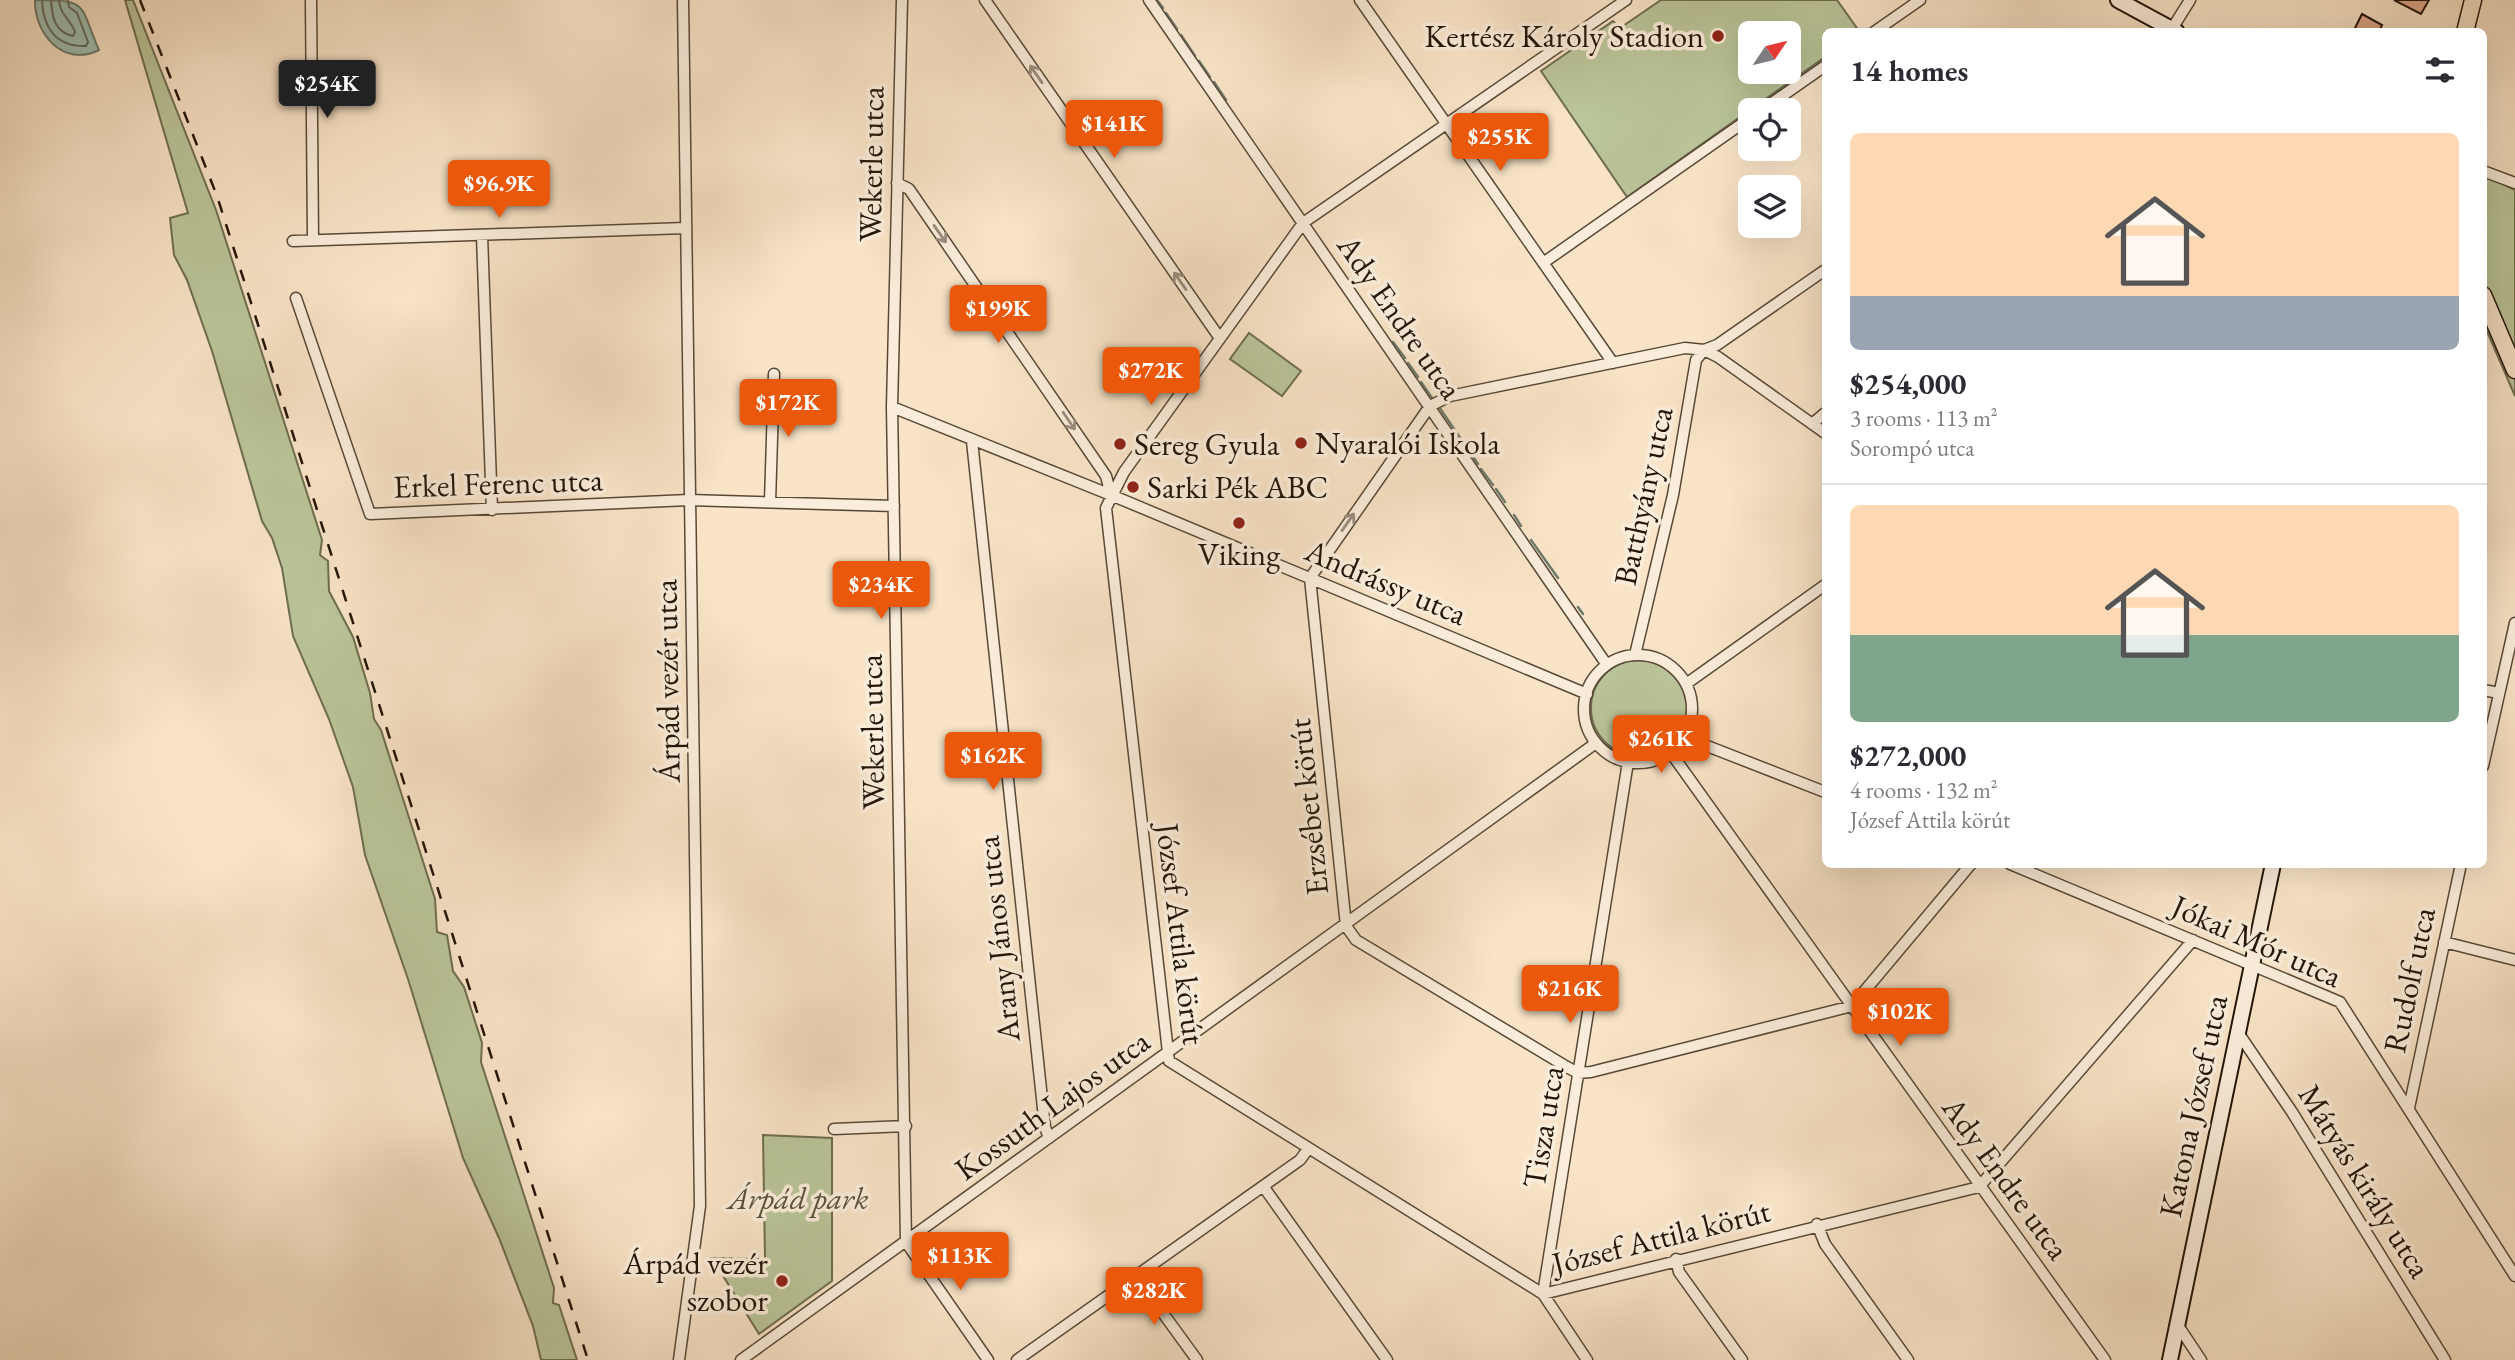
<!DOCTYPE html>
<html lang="en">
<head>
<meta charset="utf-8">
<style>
  :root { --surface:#fff; --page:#f2f2f3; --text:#2b2b33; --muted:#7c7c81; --line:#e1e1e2; --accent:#ea580c }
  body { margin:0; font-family:"EB Garamond",serif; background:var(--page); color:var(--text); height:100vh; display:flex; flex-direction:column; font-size:26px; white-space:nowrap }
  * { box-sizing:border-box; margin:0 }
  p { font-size:23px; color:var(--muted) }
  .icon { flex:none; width:38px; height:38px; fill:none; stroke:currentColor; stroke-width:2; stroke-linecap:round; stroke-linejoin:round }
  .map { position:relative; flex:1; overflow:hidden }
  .panel { position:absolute; left:1822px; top:28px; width:665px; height:840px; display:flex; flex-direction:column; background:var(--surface); border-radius:10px; box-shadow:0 7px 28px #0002 }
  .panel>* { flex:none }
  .needle { width:46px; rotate:55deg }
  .tools { position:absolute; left:1738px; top:21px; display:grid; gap:14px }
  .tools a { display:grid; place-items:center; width:63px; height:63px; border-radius:10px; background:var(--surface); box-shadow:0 7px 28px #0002; font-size:35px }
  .price { position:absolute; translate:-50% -60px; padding:0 16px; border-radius:7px; background:var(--accent); color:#fff; font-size:23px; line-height:46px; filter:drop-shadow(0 2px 4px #0008) }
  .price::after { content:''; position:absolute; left:50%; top:42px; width:21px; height:16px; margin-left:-10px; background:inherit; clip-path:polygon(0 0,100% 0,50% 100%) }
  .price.on { background:#222; color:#fff }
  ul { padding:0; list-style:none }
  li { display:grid; align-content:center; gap:14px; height:371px; padding:0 28px }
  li+li { border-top:2px solid var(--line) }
  li span { display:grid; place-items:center; height:217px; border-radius:10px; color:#555 }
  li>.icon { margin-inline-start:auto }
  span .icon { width:126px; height:126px; fill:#fffc; stroke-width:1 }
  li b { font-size:30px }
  h2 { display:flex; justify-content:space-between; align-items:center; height:84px; padding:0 28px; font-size:30px }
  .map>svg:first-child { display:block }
  .green { fill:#bac599; stroke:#6e6d50; stroke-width:2; fill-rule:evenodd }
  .water { fill:#9ebfb3; stroke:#6d7b6e; stroke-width:2 }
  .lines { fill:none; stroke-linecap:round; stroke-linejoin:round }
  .shore { stroke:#606a5d; stroke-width:2 }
  .stream { stroke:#6d7b6e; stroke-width:2.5 }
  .building { fill:#dea88b; stroke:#231507; stroke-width:2 }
  .street-casing { stroke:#584937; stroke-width:13 }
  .secondary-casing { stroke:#231507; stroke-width:18 }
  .primary-casing { stroke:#231507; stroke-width:19 }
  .street { stroke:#fbeddb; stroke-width:10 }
  .secondary { stroke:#fbeddb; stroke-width:14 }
  .primary { stroke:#f9e4c7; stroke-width:16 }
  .rail { stroke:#231507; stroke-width:2.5; stroke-dasharray:12 12; stroke-linecap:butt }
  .oneway { stroke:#9a8c7c }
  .poi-dot { fill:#8f2418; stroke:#fbeddb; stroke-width:2.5 }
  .labels { text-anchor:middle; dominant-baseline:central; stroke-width:7; stroke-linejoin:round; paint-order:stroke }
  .poi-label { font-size:32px; fill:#231507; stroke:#fbeddb; text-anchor:start }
  .street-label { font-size:32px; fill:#231507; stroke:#fbeddb }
  .park-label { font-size:32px; font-style:italic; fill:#58533a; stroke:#fbeddb }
</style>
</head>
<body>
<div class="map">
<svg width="2515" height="1360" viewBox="0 0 2515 1360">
  <rect width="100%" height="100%" fill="#f9e4c7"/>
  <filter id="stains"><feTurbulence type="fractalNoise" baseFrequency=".00286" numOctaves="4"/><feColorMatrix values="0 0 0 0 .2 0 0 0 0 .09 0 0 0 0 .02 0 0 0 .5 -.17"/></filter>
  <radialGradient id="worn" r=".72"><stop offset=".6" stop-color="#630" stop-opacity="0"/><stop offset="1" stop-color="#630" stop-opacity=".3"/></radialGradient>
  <path class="green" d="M125 0H133L216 210 322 540 320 555 328 561 329 591 353 637 370 693 374 719 381 730 435 899 437 932 447 935 453 971 464 987 482 1043 481 1062 554 1288 553 1303 559 1305 577 1360H541L533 1326 499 1238 463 1158 408 979 365 855 353 787 329 719 293 636 282 568 272 538 262 521 212 351 187 280 174 255 170 218 188 213Z
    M1661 0H1837L1859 31 1825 32V57L1627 197 1541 71 1613 21 1620 28ZM1750 33H1788V72H1750Z
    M2483 174 2515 190V396L2483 322Z
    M1249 333 1301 371 1282 396 1230 359Z
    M1591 708a48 48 0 1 1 96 0a48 48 0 1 1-96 0Z
    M763 1135 832 1138V1281L759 1334 712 1258 765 1259Z"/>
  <path class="water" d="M35 0C90 0 79 4 99 50 64 68 34 34 35 0Z"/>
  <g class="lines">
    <path class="shore" d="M42 0C43 28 56 47 86 46L88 42 77 13 69 7 68 0
      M51 0C52 16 54 32 73 36L75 32C71 20 59 13 59 0"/>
    <path class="stream" d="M1157 0 1163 8
      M1166 13 1177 29
      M1181 35 1195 56
      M1199 61 1210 77
      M1214 82 1226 100
      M1393 342 1405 358
      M1408 363 1418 377
      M1421 382 1432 398
      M1439 407 1478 464
      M1481 469 1493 485
      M1496 489 1505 502
      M1514 515 1521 526
      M1531 540 1558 578
      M1578 607 1583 614"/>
  </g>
  <path class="building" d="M2394 0H2429L2421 14Z
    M2362 14 2382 25 2379 32H2353Z"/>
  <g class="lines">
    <g class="street-casing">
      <path id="street" d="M311 0 313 240
        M902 0 892 407 906 1242 988 1360
        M985 0 1219 337
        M1149 0 1607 665
        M1360 0 1613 363
        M1626 0 1303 223 1124 472 1106 508 1169 1061 1543 1294 1979 1187 2193 940
        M1874 32 1920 0
        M2170 32 2190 0
        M1762 110 1825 66
        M2483 171 2515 183
        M897 183 909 189 1106 476 1111 495
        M482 236 492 510
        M293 241 686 228
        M1543 263 1750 118
        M296 298 370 514 689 500 894 506
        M892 407 1111 495 1587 694
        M1812 424 1825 413
        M1825 433 1718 357 1704 350 1685 348 1450 396 1430 406 1310 578 1346 926 1356 940 1567 1067 1578 1073 1591 1072 1852 1006 1971 864
        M972 441 1045 1127 1049 1138
        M770 502 774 374
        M1635 655 1673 495 1696 360 1704 350 1717 345 1825 270
        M1584 709a54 54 0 1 1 108 0a54 54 0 1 1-108 0Z
        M1686 684 1825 585
        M2483 690 2499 693
        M1686 734 1702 744 1825 792
        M1671 753 2105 1360
        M2483 766 2515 623
        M2010 864 2340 1002 2515 1276
        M2444 942 2515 960
        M2237 1031 2292 1112 2445 1360
        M2409 1108 2461 864
        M834 1129 906 1126
        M1263 1186 1387 1360
        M1817 1224 1825 1244 1908 1360
        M1676 1259 1679 1272 1742 1360
        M1136 1276 1197 1360
        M2177 1324 2201 1360
        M679 1360 700 1206 683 0
        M741 1360 1596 743
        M1017 1360 1300 1160 1308 1149
        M1587 1360 1543 1294 1628 762"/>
    </g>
    <g class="secondary-casing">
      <path id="secondary" d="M2118 0 2177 32
        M2170 1360 2273 864"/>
    </g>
    <g class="primary-casing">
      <path id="primary" d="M2465 32 2473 0
        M2483 295 2515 370"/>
    </g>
    <use href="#street" class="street"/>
    <use href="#secondary" class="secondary"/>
    <use href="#primary" class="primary"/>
    <path class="rail" d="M140 0 217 196 588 1360"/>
  </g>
  <defs><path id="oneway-shaft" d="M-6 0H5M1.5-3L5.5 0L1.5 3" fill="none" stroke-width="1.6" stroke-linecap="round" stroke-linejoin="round" transform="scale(1.75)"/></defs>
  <g class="oneway">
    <use href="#oneway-shaft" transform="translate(1036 74) rotate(-125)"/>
    <use href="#oneway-shaft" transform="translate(940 234) rotate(55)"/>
    <use href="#oneway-shaft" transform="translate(1180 281) rotate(-125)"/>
    <use href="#oneway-shaft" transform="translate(1069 421) rotate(56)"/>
    <use href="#oneway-shaft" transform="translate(1348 522) rotate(-55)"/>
  </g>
  <g class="poi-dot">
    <circle cx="1718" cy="36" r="7"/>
    <circle cx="1301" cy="443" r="7"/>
    <circle cx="1120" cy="444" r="7"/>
    <circle cx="1133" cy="487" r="7"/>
    <circle cx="1239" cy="523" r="7"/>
    <circle cx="782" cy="1281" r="7"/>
  </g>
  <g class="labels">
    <g class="poi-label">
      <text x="1704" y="36" text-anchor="end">Kertész Károly Stadion</text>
      <text x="1315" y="443">Nyaralói Iskola</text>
      <text x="1134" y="444">Sereg Gyula</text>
      <text x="1147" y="487">Sarki Pék ABC</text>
      <text x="1239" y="554" text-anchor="middle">Viking</text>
      <text x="768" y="1263" text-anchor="end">Árpád vezér<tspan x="768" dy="37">szobor</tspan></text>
    </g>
    <g class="street-label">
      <text transform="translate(871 164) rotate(-89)">Wekerle utca</text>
      <text transform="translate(1400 317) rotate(55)">Ady Endre utca</text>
      <text transform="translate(498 483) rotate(-2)">Erkel Ferenc utca</text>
      <text transform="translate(1643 496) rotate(-78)">Batthyány utca</text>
      <text transform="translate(1386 582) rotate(23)">Andrássy utca</text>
      <text transform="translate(667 681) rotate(-91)">Árpád vezér utca</text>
      <text transform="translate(872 732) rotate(-91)">Wekerle utca</text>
      <text transform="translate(1308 807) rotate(-96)">Erzsébet körút</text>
      <text transform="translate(1181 934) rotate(83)">József Attila körút</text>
      <text transform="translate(998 939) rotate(-96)">Arany János utca</text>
      <text transform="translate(2257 941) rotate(24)">Jókai Mór utca</text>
      <text transform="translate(2409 980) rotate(-78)">Rudolf utca</text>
      <text transform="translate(1052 1105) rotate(-36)">Kossuth Lajos utca</text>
      <text transform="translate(2193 1106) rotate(-78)">Katona József utca</text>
      <text transform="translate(1543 1127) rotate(-81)">Tisza utca</text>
      <text transform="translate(2006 1178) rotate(54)">Ady Endre utca</text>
      <text transform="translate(2365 1181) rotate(58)">Mátyás király utca</text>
      <text transform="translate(1661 1237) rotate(-14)">József Attila körút</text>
    </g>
    <g class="park-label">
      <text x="798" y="1198">Árpád park</text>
    </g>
  </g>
  <rect width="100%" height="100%" filter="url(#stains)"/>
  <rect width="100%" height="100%" fill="url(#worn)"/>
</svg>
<div class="tools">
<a><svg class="needle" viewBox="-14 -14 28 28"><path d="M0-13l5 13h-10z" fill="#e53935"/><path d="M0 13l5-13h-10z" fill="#7c7c81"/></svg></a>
<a><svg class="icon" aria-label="locate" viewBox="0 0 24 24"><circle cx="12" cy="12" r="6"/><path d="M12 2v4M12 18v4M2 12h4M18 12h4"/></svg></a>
<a><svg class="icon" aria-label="layers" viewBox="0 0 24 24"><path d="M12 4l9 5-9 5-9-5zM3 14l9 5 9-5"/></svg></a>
</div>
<b class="price on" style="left:327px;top:120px">$254K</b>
<b class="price" style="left:1114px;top:160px">$141K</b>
<b class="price" style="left:1500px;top:173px">$255K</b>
<b class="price" style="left:499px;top:220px">$96.9K</b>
<b class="price" style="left:998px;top:345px">$199K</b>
<b class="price" style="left:1151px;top:407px">$272K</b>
<b class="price" style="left:788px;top:439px">$172K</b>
<b class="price" style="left:881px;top:621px">$234K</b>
<b class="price" style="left:1661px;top:775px">$261K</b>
<b class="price" style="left:993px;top:792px">$162K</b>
<b class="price" style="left:1570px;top:1025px">$216K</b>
<b class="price" style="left:1900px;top:1048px">$102K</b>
<b class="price" style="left:960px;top:1292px">$113K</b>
<b class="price" style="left:1154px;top:1327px">$282K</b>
<section class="panel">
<h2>14 homes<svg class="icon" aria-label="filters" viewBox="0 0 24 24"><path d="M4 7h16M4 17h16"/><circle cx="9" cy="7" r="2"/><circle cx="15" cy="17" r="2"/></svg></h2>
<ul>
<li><span style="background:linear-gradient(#ffd9b3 75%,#9aa5b1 0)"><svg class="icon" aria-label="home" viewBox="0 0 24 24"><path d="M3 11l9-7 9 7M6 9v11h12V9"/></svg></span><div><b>$254,000</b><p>3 rooms · 113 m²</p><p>Sorompó utca</p></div></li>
<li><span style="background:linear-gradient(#ffd9b3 60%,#7fa58c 0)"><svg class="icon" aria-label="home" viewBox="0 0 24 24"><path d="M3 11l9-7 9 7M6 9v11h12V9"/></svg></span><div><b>$272,000</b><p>4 rooms · 132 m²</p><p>József Attila körút</p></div></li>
</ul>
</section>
</div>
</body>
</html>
